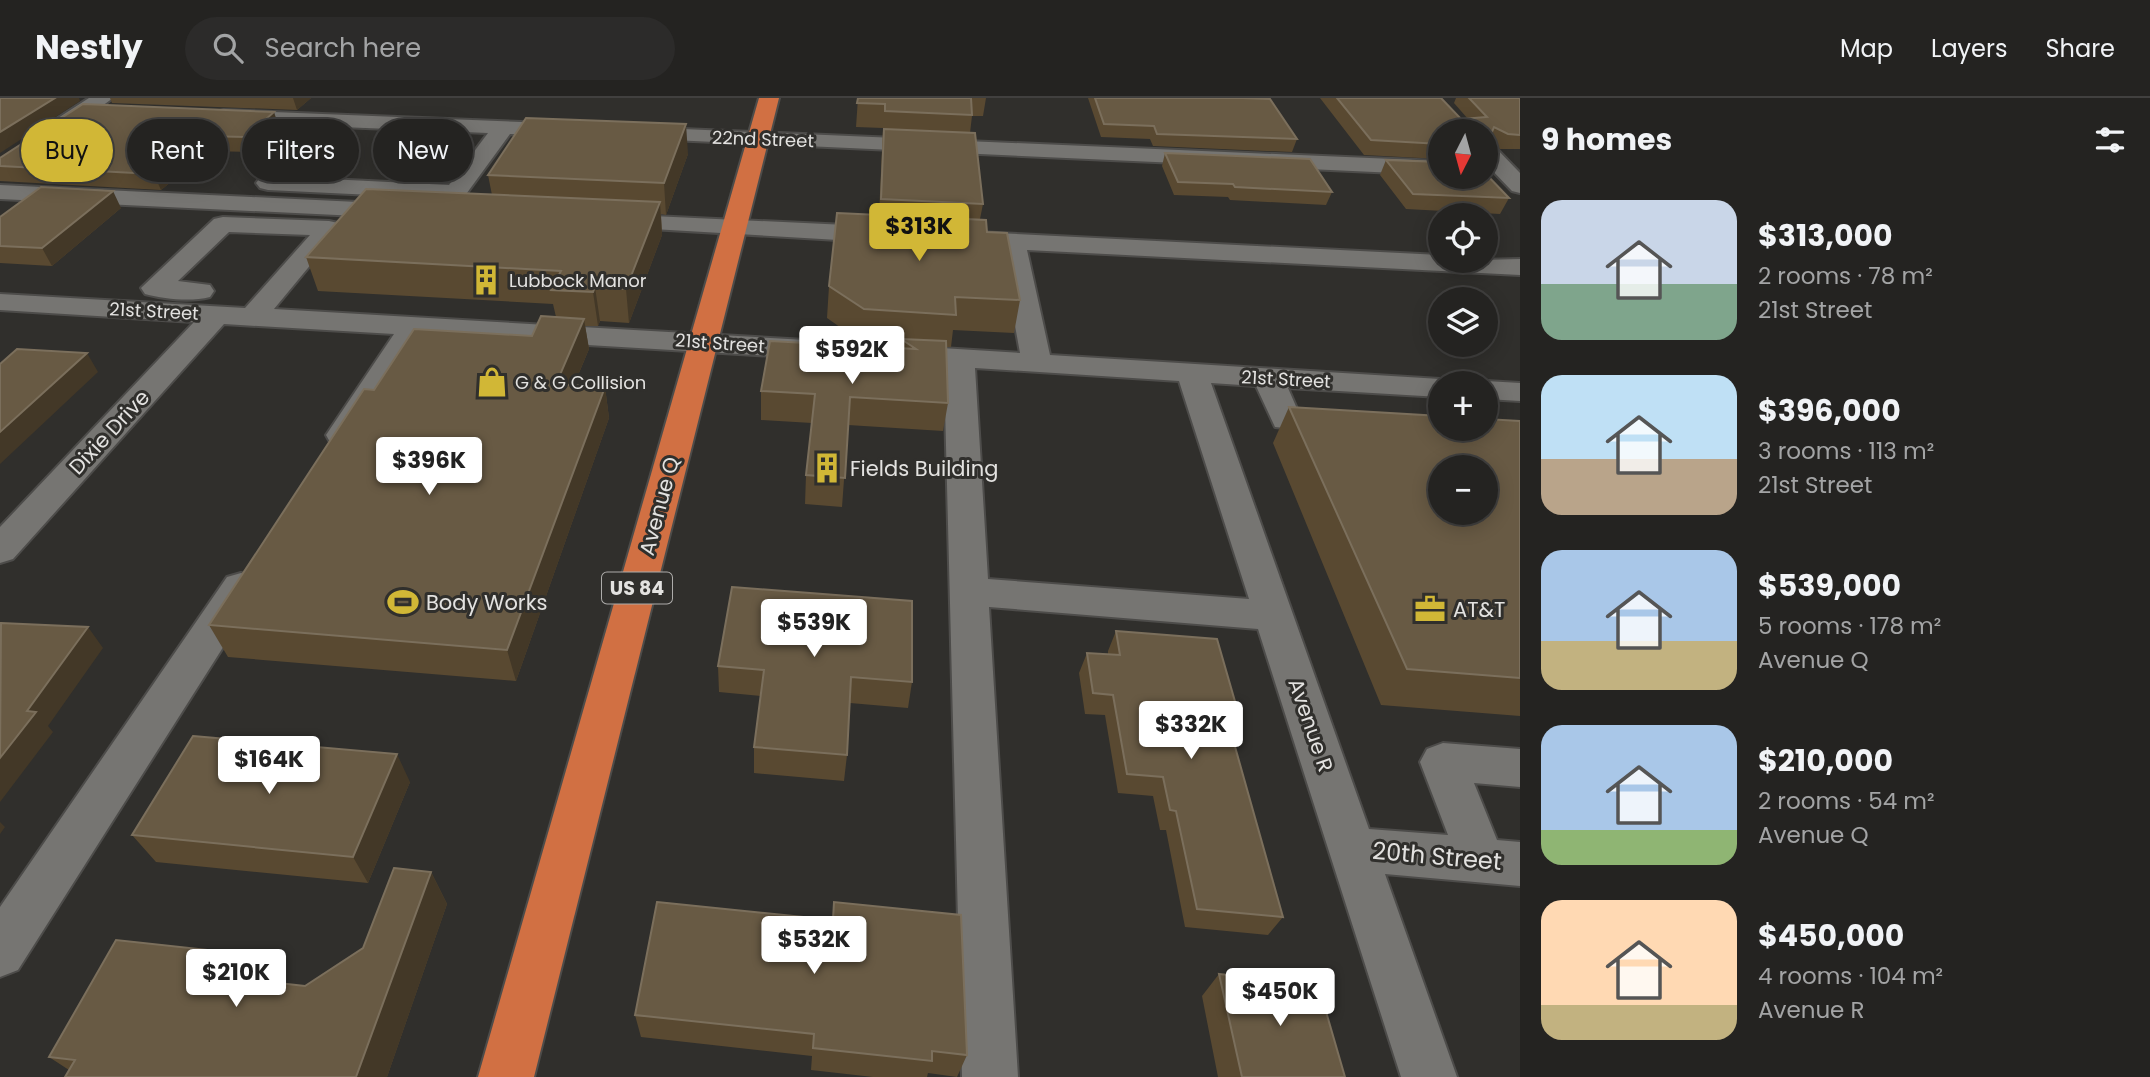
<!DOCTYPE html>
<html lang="en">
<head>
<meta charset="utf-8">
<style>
  :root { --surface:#242321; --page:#2c2b2a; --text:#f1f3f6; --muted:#a3a4a5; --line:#41403f; --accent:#d1b736 }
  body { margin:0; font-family:Poppins,sans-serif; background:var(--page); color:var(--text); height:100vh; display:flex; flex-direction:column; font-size:26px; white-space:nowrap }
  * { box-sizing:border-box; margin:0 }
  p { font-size:23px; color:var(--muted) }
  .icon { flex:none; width:38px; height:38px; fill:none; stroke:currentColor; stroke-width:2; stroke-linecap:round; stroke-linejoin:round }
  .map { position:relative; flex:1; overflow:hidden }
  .sheet { display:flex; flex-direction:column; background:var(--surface); width:630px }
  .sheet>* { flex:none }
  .top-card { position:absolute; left:21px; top:21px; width:665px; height:63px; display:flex; gap:14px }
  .needle { width:46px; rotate:186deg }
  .buttons { position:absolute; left:1428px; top:21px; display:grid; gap:14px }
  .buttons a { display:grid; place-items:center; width:70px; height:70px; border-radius:50%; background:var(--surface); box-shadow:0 4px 18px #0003,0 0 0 2px var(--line); font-size:35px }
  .price { position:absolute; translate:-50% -60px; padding:0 16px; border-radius:7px; background:#fff; color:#222; font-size:23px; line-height:46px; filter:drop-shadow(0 2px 4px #0008) }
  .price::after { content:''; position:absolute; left:50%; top:42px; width:21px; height:16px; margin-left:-10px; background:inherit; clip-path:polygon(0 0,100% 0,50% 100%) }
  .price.active { background:var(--accent); color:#111 }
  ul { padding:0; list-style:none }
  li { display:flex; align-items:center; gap:21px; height:175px; padding:0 21px }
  li span { display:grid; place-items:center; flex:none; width:196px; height:140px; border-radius:21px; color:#555 }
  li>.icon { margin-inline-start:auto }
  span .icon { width:84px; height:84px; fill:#fffc; stroke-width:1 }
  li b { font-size:30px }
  h2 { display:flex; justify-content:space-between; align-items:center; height:84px; padding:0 21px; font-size:30px }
  .tag { padding:0 24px; border-radius:32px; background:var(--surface); box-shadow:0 4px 18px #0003,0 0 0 2px var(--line); font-size:24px; line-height:63px }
  .tag.active { background:var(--accent); color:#111 }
  header { display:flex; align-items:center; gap:42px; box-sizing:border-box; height:98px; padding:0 35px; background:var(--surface); border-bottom:2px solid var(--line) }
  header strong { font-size:33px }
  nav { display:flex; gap:38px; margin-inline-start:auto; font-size:24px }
  .search { width:490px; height:63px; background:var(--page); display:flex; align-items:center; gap:18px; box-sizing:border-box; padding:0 24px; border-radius:38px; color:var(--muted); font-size:26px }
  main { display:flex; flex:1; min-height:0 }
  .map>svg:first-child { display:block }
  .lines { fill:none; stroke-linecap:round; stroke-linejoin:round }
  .minor-casing { stroke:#4d4c4a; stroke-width:4 }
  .highway-casing { stroke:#4d4c4a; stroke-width:4 }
  .minor { fill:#767572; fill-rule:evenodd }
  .highway { fill:#d17043; fill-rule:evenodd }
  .wall { fill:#594931 }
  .shaded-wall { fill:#433827 }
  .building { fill:#685a44; stroke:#7b6f5c; stroke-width:2; fill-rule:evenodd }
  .labels { text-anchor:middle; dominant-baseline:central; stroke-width:6; stroke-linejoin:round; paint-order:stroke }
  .far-street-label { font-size:18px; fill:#e3e2e0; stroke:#302f2c }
  .far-poi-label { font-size:18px; fill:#e3e2e0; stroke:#302f2c; text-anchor:start }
  .shield { fill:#302f2c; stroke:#adacaa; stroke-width:2 }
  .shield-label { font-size:19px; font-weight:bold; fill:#e3e2e0 }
  .street-label { font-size:21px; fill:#e3e2e0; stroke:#302f2c }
  .poi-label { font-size:21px; fill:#e3e2e0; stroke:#302f2c; text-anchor:start }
  .near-street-label { font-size:24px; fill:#e3e2e0; stroke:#302f2c }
</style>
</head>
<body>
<header>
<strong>Nestly</strong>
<div class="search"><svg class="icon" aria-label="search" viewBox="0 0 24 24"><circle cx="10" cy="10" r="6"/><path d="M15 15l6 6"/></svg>Search here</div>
<nav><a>Map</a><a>Layers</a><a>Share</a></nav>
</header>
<main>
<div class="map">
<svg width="1520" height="979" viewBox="0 0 1520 979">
  <rect width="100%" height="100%" fill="#302f2c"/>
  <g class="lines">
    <g class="minor-casing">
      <path id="minor" d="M89 0H113L57 41H41L38 36 41 31Z
        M224 12 573 26 584 32 573 38 510 36 464 99 456 101 268 92 260 90 256 85 260 80 317 28 217 22 214 18 217 14ZM341 29 488 35 449 87 288 79Z
        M636 29 1440 63V77L628 40 625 35 628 30Z
        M1486 46 1494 48 1520 75V95L1512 93 1486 66Z
        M0 87 399 106 408 108 411 113 408 118 399 120 0 101Z
        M610 116 889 129 898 132 902 137 898 142 889 145 601 128 598 123 601 118Z
        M223 119 329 123 338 125 341 130 274 211 823 243 833 246 838 252 833 258 823 261 422 237 354 344 342 347 330 344 326 337 394 236 224 226 13 461 0 465V429L194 224 0 212V196L245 210 310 137 229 134 178 183 210 187 214 193 210 199C190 204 165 201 145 196L141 190 214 121Z
        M956 133 1440 157V163L1520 161V177L1027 152 1050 257 1440 281 1452 285H1440V299L1288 290 1298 313 1347 318 1352 325 1347 332 1336 335 1275 329 1256 288 1211 285 1369 731 1448 737 1420 664 1427 651 1443 645 1520 651V689L1474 685 1497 742 1520 744V788L1385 776 1457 979H1401L1258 531 989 509 1018 979H962L944 268 882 262 878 256 882 250 893 247 1020 255 1001 151 947 146 943 141 947 136ZM975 270 1179 283 1249 501 988 481Z
        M1486 283 1520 285V303L1486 301V285H1476Z
        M241 475 255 479 260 489 255 499 18 872 0 879V809L227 479Z"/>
    </g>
    <g class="highway-casing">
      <path id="highway" d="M759 0H779L534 979H478Z"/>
    </g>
    <use href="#minor" class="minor"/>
    <use href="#highway" class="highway"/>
  </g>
  <path class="wall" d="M110 0H311L297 12 112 5Z
    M858 0H986L983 18H972L970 35 983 106 980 121 1020 202 1014 235 953 232 951 249H946L948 305 943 333 848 327 842 409 805 406 806 377 812 325 761 322V293L900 250V246L861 244 827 220 829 188 879 117 883 30 856 29Z
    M1088 0H1242L1297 41 1292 54 1153 48 1150 41 1101 39Z
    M1320 0H1441L1461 21H1468L1454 5 1456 0H1520V51H1500L1487 44 1486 46V33H1440V61L1364 57Z
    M279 29 251 54 209 53 161 92 0 83V60Z
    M1165 55 1332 94 1326 107 1230 102 1228 99 1174 97 1162 68Z
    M688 56 666 117 661 116 662 137 629 225 600 223 598 228H585L589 251 574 287 605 289 609 320 516 583 228 559 209 527 374 292 532 238 556 219 553 206 318 193 306 159 492 97 488 77Z
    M1386 62 1509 100 1500 116 1406 111 1380 77Z
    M121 110 52 168 0 165V119Z
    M1289 309 1520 323V618L1381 607 1273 345Z
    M1116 533 1236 607 1228 622 1283 819 1268 837 1185 829 1166 732H1160L1153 698 1118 695 1105 617 1085 616 1079 575 1087 555 1108 556V553Z
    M718 568 912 584 908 610 850 605 847 657 844 683 754 675V649L761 598 719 594Z
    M410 684 368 785 156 764 132 737Z
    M431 774 447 806 387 979H65L69 972 49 959 261 883 305 888 363 850Z
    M834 804 967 957 957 979 928 975 927 979H873L811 972 812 958 641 939 635 917 832 822Z
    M1219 876 1345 979H1218L1202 898Z"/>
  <path class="shaded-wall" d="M55 0H79L80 3 0 55V34Z
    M293 0H311L297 12Z
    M274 14 279 29 251 54 246 39Z
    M686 26 688 56 666 117 664 85Z
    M203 38 209 53 161 92 154 76Z
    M113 93 121 110 52 168 42 150Z
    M660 104 662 137 629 225 626 191Z
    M595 189 600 223 598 228 593 194Z
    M584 221 589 251 561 317 556 286Z
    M87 255 98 274 0 366V334Z
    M605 289 609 320 516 583 507 552Z
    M88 529 103 550 48 628 53 634 0 704V660L27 613Z
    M397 656 410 684 368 785 353 759Z
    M0 724 5 729 0 736Z
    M431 774 447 806 387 979H356Z
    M236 855 263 885 224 879Z"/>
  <path class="building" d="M0 0H55L0 34Z
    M858 0H971L972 17 885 13V6L857 5Z
    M1095 0H1242L1270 1 1297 41 1157 36 1154 28 1104 26Z
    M1337 0H1441L1461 21 1487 19 1469 0H1520V37L1508 36 1494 29 1491 36 1486 35V33H1440V46L1371 42Z
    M83 6 274 14 246 39 203 38 154 76 0 68V60Z
    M526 20 686 26 664 85 488 77Z
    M884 31 975 35 983 106 881 101Z
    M1165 55 1310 61 1332 94 1235 89 1233 86 1178 84Z
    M1386 62 1440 64V79H1486V76L1509 100 1413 96Z
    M41 89 113 93 42 150 0 148V119Z
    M366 91 660 104 626 191 595 189 593 194 551 192 561 173 306 159Z
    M837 115 986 122 987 134 1007 135 1020 202 955 199 956 217 864 211 829 188Z
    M541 218 584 221 556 286 605 289 507 552 209 527 364 291 374 292 414 231 532 238Z
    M901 241 946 243 948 305 850 299 845 380 806 377 815 296 761 293 770 243 916 251Z
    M17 251 87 255 0 334V266Z
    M1289 309 1440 318V331H1486V321L1520 323V580L1407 571ZM1440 369H1486V415H1440Z
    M732 489 912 503V584L851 579 847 657 754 649 764 572 718 568Z
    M1 525 88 529 27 613 36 614 0 660Z
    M1116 533 1217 541 1236 607 1223 606 1283 819 1197 811 1176 713 1170 712 1163 679 1127 676 1113 597 1093 595 1087 555 1120 557Z
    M193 638 397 656 353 759 132 737Z
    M394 770 431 774 356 979H65L75 962 49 959 116 842 236 855 224 879 305 888 363 850Z
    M657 804 833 822 834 804 961 817 967 957 932 953V963L813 950 814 936 635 917Z
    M1219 876 1318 886 1345 979H1242Z"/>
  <defs>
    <g id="building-bare" transform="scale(2.415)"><path d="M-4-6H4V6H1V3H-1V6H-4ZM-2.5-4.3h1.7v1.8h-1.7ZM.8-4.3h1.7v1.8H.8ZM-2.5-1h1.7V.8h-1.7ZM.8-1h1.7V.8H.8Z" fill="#d1b736" stroke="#302f2c" stroke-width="2.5" paint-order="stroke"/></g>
    <g id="shop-bare" transform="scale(2.415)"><path d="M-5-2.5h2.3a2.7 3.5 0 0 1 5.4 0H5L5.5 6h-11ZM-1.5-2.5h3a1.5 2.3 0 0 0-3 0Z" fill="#d1b736" stroke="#302f2c" stroke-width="2.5" paint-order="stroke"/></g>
    <g id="stadium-bare" transform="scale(2.415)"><path d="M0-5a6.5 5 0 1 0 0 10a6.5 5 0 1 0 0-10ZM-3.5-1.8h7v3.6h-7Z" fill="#d1b736" stroke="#302f2c" stroke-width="2.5" paint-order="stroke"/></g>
    <g id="office-bare" transform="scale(2.415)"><path d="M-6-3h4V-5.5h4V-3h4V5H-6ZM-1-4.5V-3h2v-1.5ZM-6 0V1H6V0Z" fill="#d1b736" stroke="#302f2c" stroke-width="2.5" paint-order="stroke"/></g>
  </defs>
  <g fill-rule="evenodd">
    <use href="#building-bare" x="486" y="182"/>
    <use href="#shop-bare" x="492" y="284"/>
    <use href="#building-bare" x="827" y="370"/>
    <use href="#stadium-bare" x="403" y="504"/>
    <use href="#office-bare" x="1430" y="511"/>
  </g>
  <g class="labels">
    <g class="far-street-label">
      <text transform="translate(763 41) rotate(2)">22nd Street</text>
      <text transform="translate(154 213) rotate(3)">21st Street</text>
      <text transform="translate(720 245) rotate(4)">21st Street</text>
      <text transform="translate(1286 281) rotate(3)">21st Street</text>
    </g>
    <g class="far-poi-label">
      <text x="509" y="182">Lubbock Manor</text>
      <text x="515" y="284">G &amp; G Collision</text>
    </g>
    <rect class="shield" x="602" y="474.5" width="70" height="31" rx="5"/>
    <g class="shield-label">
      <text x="637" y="490">US 84</text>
    </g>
    <g class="street-label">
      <text transform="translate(109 334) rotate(-47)">Dixie Drive</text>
      <text transform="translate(659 408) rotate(-75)">Avenue Q</text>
      <text transform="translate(1311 627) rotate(71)">Avenue R</text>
    </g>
    <g class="poi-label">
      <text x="850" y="370">Fields Building</text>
      <text x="426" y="504">Body Works</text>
      <text x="1453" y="511">AT&amp;T</text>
    </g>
    <g class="near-street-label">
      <text transform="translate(1437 758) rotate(5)">20th Street</text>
    </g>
  </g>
</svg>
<div class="buttons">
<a><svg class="needle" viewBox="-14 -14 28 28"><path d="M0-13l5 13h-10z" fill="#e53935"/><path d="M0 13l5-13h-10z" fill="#a3a4a5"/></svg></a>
<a><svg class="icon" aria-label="locate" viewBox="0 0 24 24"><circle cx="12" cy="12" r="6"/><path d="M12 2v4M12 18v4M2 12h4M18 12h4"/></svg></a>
<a><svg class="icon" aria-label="layers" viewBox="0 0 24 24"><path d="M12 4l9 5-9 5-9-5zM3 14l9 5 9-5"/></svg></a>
<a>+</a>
<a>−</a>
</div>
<b class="price active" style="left:919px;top:165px">$313K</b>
<b class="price" style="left:852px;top:288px">$592K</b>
<b class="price" style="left:429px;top:399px">$396K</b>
<b class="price" style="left:814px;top:561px">$539K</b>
<b class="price" style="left:1191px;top:663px">$332K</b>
<b class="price" style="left:269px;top:698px">$164K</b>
<b class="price" style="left:814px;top:878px">$532K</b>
<b class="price" style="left:236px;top:911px">$210K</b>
<b class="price" style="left:1280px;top:930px">$450K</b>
<div class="top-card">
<a class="tag active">Buy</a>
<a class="tag">Rent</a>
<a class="tag">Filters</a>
<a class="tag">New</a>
</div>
</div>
<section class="sheet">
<h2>9 homes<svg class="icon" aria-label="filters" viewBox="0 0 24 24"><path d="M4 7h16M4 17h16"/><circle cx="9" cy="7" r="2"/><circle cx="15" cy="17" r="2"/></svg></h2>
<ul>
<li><span style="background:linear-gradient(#c9d6e8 60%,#7fa58c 0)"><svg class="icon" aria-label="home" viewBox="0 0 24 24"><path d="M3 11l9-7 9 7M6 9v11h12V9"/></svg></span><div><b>$313,000</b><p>2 rooms · 78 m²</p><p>21st Street</p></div></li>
<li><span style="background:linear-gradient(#bfe0f5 60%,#b9a48a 0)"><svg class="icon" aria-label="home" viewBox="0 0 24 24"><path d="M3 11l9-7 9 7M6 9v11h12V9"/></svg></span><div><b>$396,000</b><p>3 rooms · 113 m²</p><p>21st Street</p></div></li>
<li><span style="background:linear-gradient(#a9c7e8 65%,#c2b280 0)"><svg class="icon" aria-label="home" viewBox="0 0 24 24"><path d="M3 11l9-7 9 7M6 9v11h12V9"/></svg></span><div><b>$539,000</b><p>5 rooms · 178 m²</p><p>Avenue Q</p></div></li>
<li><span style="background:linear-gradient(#a9c7e8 75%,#8fb573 0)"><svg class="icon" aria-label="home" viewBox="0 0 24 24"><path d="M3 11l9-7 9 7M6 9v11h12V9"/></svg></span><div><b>$210,000</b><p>2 rooms · 54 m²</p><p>Avenue Q</p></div></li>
<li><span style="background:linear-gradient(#ffd9b3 75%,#c2b280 0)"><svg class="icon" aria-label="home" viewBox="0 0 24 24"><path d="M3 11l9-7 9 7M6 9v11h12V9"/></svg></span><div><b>$450,000</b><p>4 rooms · 104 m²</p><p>Avenue R</p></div></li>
</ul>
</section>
</main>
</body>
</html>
